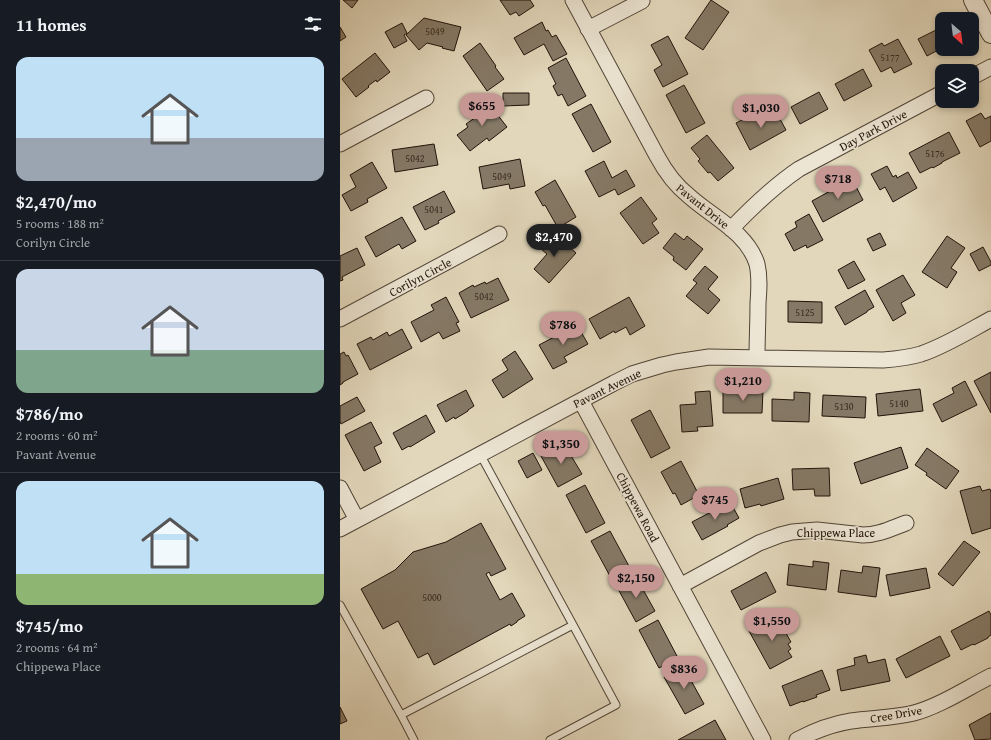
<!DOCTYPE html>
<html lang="en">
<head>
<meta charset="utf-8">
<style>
  :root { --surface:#171b24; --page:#20242c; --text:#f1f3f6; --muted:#9ea1a6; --line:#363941; --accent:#c59692 }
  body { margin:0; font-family:"Gentium Book Plus",serif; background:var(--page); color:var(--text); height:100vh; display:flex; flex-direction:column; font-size:15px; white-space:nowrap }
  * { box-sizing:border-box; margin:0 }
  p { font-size:13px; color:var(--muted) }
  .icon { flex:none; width:22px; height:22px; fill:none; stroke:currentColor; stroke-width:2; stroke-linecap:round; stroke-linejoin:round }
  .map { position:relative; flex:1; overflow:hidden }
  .panel { display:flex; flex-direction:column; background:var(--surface); width:340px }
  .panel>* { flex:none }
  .needle { width:26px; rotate:152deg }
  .buttons { position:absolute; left:595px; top:12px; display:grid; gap:8px }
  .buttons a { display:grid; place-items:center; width:44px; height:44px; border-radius:8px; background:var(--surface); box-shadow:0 2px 6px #0003; font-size:20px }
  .price { position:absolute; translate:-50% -34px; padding:0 9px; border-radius:14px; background:var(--accent); color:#111; font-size:13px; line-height:26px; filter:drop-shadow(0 1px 2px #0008) }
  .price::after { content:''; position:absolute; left:50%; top:24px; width:12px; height:9px; margin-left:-6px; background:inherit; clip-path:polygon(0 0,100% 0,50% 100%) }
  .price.current { background:#222; color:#fff }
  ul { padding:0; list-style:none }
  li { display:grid; align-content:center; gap:8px; height:212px; padding:0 16px }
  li+li { border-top:1px solid var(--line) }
  li span { display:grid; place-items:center; height:124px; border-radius:12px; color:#555 }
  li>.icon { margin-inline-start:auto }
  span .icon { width:72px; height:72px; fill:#fffc; stroke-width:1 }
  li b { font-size:17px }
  h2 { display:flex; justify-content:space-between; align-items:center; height:48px; padding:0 16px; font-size:17px }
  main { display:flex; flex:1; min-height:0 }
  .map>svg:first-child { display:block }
  .building { fill:#857966; stroke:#20130a }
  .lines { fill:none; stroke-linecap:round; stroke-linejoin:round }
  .service-casing { stroke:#504436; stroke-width:9 }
  .minor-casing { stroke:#504436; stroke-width:17 }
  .tertiary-casing { stroke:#504436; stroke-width:20 }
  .service { stroke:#ece5d3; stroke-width:7 }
  .minor { stroke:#ece5d3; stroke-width:15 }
  .tertiary { stroke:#ece5d3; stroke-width:18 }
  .labels { text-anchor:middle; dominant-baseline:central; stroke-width:3; stroke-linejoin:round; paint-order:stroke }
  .number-label { font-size:10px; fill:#392c21 }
  .street-label { font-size:12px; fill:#20130a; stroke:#ece5d3 }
</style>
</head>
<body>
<main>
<section class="panel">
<h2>11 homes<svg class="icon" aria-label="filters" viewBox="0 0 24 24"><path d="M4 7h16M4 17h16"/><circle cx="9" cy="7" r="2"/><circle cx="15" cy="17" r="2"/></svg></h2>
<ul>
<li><span style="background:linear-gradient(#bfe0f5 65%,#9aa5b1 0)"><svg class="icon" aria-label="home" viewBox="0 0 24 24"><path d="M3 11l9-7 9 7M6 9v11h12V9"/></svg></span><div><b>$2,470/mo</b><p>5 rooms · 188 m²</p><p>Corilyn Circle</p></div></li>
<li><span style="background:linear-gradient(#c9d6e8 65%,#7fa58c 0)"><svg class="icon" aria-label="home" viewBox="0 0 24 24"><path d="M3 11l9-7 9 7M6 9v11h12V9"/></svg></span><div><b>$786/mo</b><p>2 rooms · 60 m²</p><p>Pavant Avenue</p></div></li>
<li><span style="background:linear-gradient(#bfe0f5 75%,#8fb573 0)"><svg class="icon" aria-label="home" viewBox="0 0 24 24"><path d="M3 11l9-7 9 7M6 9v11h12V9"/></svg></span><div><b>$745/mo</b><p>2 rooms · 64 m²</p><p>Chippewa Place</p></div></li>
</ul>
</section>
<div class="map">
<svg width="651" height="740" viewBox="0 0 651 740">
  <rect width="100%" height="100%" fill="#e2d7bb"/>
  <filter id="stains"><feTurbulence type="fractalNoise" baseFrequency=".005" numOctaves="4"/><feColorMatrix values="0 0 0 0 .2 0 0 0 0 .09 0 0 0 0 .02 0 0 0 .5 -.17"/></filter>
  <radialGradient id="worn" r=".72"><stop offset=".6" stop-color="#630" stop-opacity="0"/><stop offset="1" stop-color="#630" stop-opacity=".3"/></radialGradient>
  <path class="building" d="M3 0H18L12 8Z
    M160 0H190L194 6 179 16 176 12 170 15Z
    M371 0 389 12 363 50 345 38Z
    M84 18 121 27 114 51 102 48 103 47 87 43 79 50 66 35Z
    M202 22 206 31 208 30 212 37 216 35 227 54 213 61 204 44 184 55 174 38Z
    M62 23 67 33 64 35 67 41 54 48 45 32Z
    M0 27 6 37 0 41Z
    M602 27V48L587 56 578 39Z
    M328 36 348 74 323 87 314 70 322 65 311 45Z
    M558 39 572 64 554 73 551 67 541 72 529 50 542 43 544 46Z
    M140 43 156 66 155 67 164 79 147 91 123 56Z
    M35 53 50 72 37 82 36 80 28 86 29 87 16 97 2 79Z
    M226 58 246 96 228 106 222 94 218 96 213 86 216 84 208 68Z
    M523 69 532 86 504 101 495 84Z
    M344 85 365 123 346 133 326 95Z
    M479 92 488 109 460 124 451 107Z
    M163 93H189V105L163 106Z
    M146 100 167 127 149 141 147 138 130 151 117 135 128 127 126 124 136 117 132 112Z
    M251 104 271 142 253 152 232 114Z
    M435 110 446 130 410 150 396 123 410 116 416 117 417 120Z
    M641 113 645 119 651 116V141L640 147 626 121Z
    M609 132 620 153 602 162V163L593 168 592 167 580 173 569 153Z
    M367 135 394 168 378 181 370 172 368 173 358 161 360 159 351 148Z
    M94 144 98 165 55 172 52 150Z
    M180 159 185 186 170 189 169 184 143 189 139 167Z
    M264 161 272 178 286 170 295 186 278 195 275 189 259 197 245 171Z
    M32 162 47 188 27 199 28 202 11 211 2 195 16 187 10 175Z
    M547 166 553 177 556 175 557 178 568 172 577 188 553 202 545 187 540 190 531 174Z
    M512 179 523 200 483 222 472 201Z
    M215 180 236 217 218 228 205 205 203 206 195 192Z
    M104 191 115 212 98 221 99 223 85 230 73 207Z
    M301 197 317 219 312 223 319 233 303 244 280 213Z
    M469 214 483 240 467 248 466 245 454 251 445 234 457 227 455 222Z
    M62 217 76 241 62 249 59 244 36 257 25 237Z
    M335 233 344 240 347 236 363 249 346 270 333 260 334 257 323 248Z
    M540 233 546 245 533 251 527 239Z
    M215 234 236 253 209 283 194 269 207 254 201 249Z
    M607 236 625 248 611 268 617 272 607 288 582 272Z
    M643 247 651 262V265L639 271 630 254Z
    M17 248 25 265 2 277 3 280 0 281V256Z
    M514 261 525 280 508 289 498 270Z
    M365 266 378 277 368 289 380 300 368 314 346 296 357 283 353 280Z
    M563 275 575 295 561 303 566 313 553 321 536 290Z
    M158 278 169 300 131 318 119 293 133 285 134 287 145 282 146 284Z
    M525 290 534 307 527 311V312L505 325 495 307Z
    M106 297 119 322 116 323 120 331 103 339 99 332 81 342 71 322 94 310 91 305Z
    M289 297 305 326 290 335 286 327 275 333 274 331 260 339 249 319Z
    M448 301 482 302V323L448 322Z
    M237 325 248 344 224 357 227 362 213 369 199 345Z
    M62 329 72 348 30 370 17 344 31 337 33 340 47 332 49 336Z
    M175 351 193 379 163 398 152 380 168 370 162 360Z
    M4 352 6 356 8 355 18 374 3 382V383L0 385V354Z
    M651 372V413L634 381Z
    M625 381 637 405 602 422 593 404 614 393 612 388Z
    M580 389 583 411 538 416 536 394Z
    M126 390 134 406 128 410V411L115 419 114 417 106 422 97 405Z
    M370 391 373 426 357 427 358 431 342 432 340 405 356 404 355 392Z
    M383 391H423L422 413H383Z
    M454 392 470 393 469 422 432 421V399L454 400Z
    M483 395 526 397 525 418 482 416Z
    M17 397 25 411 1 424 0 421V406Z
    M310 410 330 448 311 458 291 420Z
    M86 415 95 432 70 447 69 446 62 450 53 433Z
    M31 422 42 443 34 447 41 462 24 471 5 435Z
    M224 444 242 474 218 487 201 456Z
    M561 447 568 468 521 484 514 463Z
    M587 448 619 471 606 489 586 475 587 473 575 465Z
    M193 453 202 470 187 478 178 461Z
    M341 461 359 495 341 505 335 493 333 494 321 472Z
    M489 468 490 496H475L474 489 453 490 452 469Z
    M438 478 444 499 421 506 420 504 405 508 400 489Z
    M245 485 265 523 246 533 226 495Z
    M640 486 642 491 650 489 651 492V528L632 534 620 491Z
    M390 502 399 518 387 525 388 526 362 540 352 522Z
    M141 523 166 569 151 576 149 572 146 574 160 600 172 593 185 616 177 621V622L171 626 170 624 94 665 88 653 78 658 58 621 43 629 21 589 55 570 73 552 106 542Z
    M270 531 290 568 271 578 251 541Z
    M624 541 640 552 613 586 598 574Z
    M473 561 489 563 486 590 447 585 449 564 473 567Z
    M523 566 540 568 536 597 498 592 501 570 522 573Z
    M586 568 590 588 550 596 546 575Z
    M426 572 436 592 401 610 391 591Z
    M296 577 315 611 296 622 277 587Z
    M649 611 651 615V635L648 637V638L634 645 633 644 621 650 611 631Z
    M436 616 442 625 433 630 435 632 443 628 451 642 448 644 451 649 448 651 452 657 430 669 409 631Z
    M318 620 338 658 319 668 299 630Z
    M600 636 610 656 566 678 556 659Z
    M526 655 528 663 545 659 550 681 501 691 497 670 515 665 514 658Z
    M343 666 364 704 345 714 324 677Z
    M482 670 490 690 476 695 477 697 463 702V701L450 706 442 686Z
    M0 707 7 721 0 724Z
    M651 713V739L635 740 629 725Z
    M375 720 386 740H338Z"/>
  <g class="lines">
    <g class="service-casing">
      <path id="service" d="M0 605 61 715 233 625 140 454
        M61 715 74 740
        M210 740 276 705 233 625"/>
    </g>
    <g class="minor-casing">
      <path id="minor" d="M233 0 317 156C325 171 335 185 349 196 372 217 407 232 417 264 420 277 419 290 418 303 418 322 417 340 417 358
        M248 29 302 1
        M632 77 651 67
        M0 144 86 98
        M391 229C412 207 434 186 459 169L602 93
        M0 319 159 234
        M241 401 423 740
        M0 488 17 520
        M0 529 274 383 292 374 322 365 336 362 369 357 543 360C556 359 568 358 581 354 605 346 629 331 651 319
        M340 586 419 543 440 535 452 532 477 530 523 535C539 535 552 528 566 523
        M457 740C474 731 492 724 511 721 532 718 554 718 574 713 600 706 627 688 651 676"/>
    </g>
    <g class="tertiary-casing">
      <path id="tertiary" d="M633 0 651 34"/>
    </g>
    <use href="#service" class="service"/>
    <use href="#minor" class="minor"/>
    <use href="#tertiary" class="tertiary"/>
  </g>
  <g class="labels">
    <g class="number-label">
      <text x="95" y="31">5049</text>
      <text x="550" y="57">5177</text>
      <text x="595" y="153">5176</text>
      <text x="75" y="158">5042</text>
      <text x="162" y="176">5049</text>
      <text x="94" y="209">5041</text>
      <text x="144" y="296">5042</text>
      <text x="465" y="312">5125</text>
      <text x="559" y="403">5140</text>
      <text x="504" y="406">5130</text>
      <text x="92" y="597">5000</text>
    </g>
    <g class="street-label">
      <text transform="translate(533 130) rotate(-28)">Day Park Drive</text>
      <text transform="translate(363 206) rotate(39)">Pavant Drive</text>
      <text transform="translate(80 277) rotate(-28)">Corilyn Circle</text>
      <text transform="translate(267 388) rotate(-26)">Pavant Avenue</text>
      <text transform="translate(298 507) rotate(62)">Chippewa Road</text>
      <text x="496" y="532">Chippewa Place</text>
      <text transform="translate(556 714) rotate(-10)">Cree Drive</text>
    </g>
  </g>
  <rect width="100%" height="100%" filter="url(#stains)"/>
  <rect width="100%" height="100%" fill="url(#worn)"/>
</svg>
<div class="buttons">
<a><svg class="needle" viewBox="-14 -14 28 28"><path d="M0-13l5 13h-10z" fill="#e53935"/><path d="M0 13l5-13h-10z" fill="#9ea1a6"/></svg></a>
<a><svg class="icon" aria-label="layers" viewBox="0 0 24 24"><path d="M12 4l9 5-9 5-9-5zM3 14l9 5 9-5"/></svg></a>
</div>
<b class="price" style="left:142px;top:127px">$655</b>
<b class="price" style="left:421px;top:129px">$1,030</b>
<b class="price" style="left:498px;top:200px">$718</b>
<b class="price current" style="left:214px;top:258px">$2,470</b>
<b class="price" style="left:223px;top:346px">$786</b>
<b class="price" style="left:403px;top:402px">$1,210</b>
<b class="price" style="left:221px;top:465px">$1,350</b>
<b class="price" style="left:375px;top:521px">$745</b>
<b class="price" style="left:296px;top:599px">$2,150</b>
<b class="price" style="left:432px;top:642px">$1,550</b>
<b class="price" style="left:344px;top:690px">$836</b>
</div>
</main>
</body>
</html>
